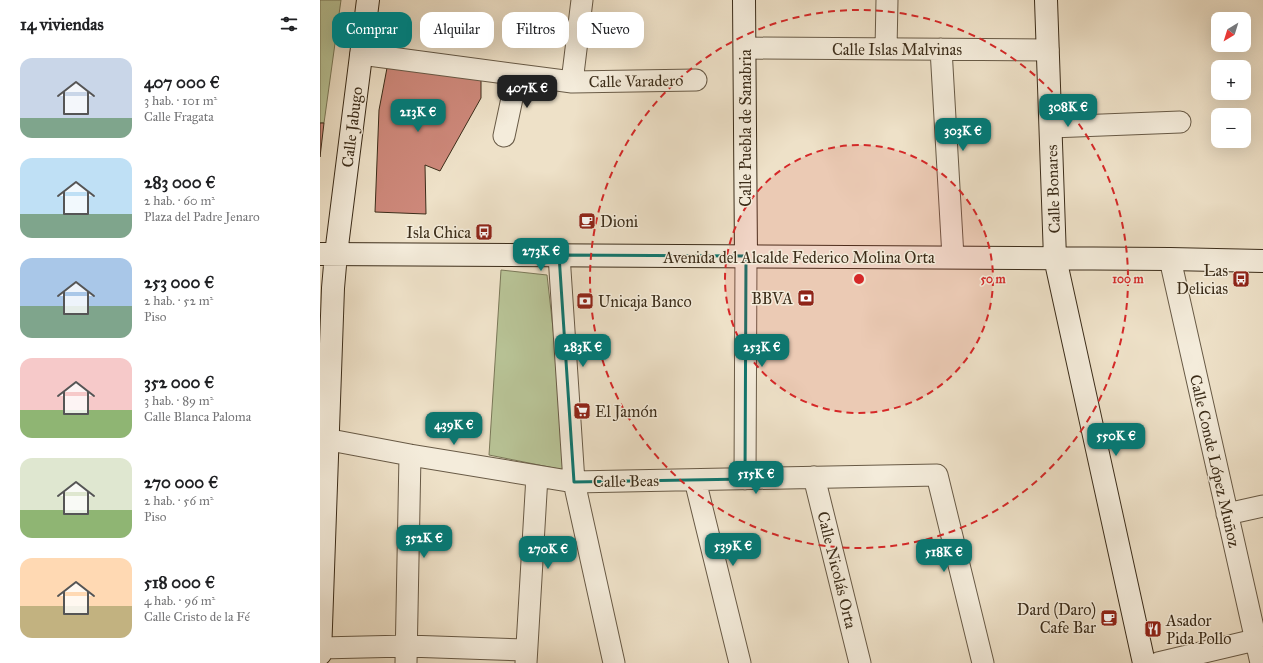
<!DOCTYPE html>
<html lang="es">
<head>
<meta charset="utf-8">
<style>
  :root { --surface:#fff; --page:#f6f6f6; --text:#202124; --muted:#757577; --accent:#0f766e }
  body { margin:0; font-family:"IM FELL Great Primer",serif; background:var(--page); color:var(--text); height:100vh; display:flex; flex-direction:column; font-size:15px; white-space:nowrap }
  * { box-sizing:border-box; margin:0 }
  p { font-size:13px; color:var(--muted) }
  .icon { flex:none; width:22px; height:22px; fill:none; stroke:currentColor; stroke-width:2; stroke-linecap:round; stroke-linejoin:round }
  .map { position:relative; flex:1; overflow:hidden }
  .panel { display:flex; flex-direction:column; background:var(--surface); width:320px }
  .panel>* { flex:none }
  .top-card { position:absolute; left:12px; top:12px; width:380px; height:36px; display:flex; gap:8px }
  .needle { width:26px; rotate:218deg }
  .tools { position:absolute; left:891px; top:12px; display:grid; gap:8px }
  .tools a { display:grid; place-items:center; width:40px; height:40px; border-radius:8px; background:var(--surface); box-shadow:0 4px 16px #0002; font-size:20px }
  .price { position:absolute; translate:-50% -34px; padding:0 9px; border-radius:8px; background:var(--accent); color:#fff; font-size:13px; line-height:26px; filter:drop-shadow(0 1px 2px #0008) }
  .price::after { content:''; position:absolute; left:50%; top:24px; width:12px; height:9px; margin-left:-6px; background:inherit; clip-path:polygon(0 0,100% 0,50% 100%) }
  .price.current { background:#222; color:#fff }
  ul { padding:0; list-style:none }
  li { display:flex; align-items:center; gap:12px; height:100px; padding:0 20px }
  li span { display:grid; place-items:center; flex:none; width:112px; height:80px; border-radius:12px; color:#555 }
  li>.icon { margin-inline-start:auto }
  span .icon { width:48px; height:48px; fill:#fffc; stroke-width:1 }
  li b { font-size:17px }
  h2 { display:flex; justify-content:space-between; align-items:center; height:48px; padding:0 20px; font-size:17px }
  .tag { padding:0 14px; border-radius:12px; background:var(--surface); box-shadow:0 4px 16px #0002; font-size:14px; line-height:36px }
  .tag.current { background:var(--accent); color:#fff }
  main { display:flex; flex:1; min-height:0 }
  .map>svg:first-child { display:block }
  .green { fill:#b8c396; stroke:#7a7858 }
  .building { fill:#cd887a; stroke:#3c2d1a }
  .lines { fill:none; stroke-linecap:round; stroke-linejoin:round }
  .street-casing { stroke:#685a46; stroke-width:23 }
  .secondary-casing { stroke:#3c2d1a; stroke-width:24 }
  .street { stroke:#f4ecdb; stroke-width:21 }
  .secondary { stroke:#f4ecdb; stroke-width:22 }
  .marked { fill:none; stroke:#0f766e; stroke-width:3; stroke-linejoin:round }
  .ring { fill:none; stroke:#d62828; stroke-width:2; stroke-dasharray:7 5 }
  .labels { text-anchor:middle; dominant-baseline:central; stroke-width:3; stroke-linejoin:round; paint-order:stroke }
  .street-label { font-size:16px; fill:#3c2d1a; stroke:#f4ecdb }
  .poi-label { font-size:16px; fill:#3c2d1a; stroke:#f4ecdb; text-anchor:start }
  .centre { fill:#d62828; stroke:#f4ecdb; stroke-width:2 }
  .ring-label { font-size:12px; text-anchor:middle; font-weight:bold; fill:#d62828; stroke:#f4ecdb; stroke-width:3; stroke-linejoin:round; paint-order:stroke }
</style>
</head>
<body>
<main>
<section class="panel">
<h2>14 viviendas<svg class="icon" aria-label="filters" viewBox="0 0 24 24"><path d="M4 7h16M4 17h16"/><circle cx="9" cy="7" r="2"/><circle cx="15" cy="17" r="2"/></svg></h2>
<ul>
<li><span style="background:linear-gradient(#c9d6e8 75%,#7fa58c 0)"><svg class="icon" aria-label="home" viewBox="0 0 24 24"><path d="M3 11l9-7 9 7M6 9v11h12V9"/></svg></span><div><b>407 000 €</b><p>3 hab. · 101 m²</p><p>Calle Fragata</p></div></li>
<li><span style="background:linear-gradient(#bfe0f5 70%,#7fa58c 0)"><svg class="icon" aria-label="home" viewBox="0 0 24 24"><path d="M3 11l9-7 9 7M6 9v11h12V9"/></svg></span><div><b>283 000 €</b><p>2 hab. · 60 m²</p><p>Plaza del Padre Jenaro</p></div></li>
<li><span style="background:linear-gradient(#a9c7e8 60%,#7fa58c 0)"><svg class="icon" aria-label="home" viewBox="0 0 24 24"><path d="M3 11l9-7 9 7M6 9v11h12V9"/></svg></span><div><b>253 000 €</b><p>2 hab. · 52 m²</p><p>Piso</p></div></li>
<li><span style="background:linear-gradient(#f6c9c9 65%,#8fb573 0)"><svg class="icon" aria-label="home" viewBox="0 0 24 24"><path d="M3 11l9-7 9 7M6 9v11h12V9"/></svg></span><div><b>352 000 €</b><p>3 hab. · 89 m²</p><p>Calle Blanca Paloma</p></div></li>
<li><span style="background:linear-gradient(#dfe7d0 65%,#8fb573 0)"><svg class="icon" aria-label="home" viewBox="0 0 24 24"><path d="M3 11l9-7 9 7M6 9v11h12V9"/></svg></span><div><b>270 000 €</b><p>2 hab. · 56 m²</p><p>Piso</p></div></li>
<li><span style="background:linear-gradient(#ffd9b3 60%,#c2b280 0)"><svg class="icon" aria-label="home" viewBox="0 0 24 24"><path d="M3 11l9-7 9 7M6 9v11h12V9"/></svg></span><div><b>518 000 €</b><p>4 hab. · 96 m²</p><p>Calle Cristo de la Fé</p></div></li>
</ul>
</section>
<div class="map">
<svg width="943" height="663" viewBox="0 0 943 663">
  <rect width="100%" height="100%" fill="#eee1c8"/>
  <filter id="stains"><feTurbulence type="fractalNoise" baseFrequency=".005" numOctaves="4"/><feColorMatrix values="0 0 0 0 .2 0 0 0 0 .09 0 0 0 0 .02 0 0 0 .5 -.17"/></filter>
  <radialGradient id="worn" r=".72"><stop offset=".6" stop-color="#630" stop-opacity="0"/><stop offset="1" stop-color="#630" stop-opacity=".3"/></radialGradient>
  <path class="green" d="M0 0H21L4 123H0Z
    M181 270 227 275 249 471 169 455Z"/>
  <path class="building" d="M67 68 161 78V98L120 171 105 165 106 214 55 212 59 110Z
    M0 123H4L0 157Z"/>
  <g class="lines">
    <g class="street-casing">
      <path id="street" d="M425 48 728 50
        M566 49 567 0
        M621 49 633 257
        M41 54 252 82 376 80
        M252 82 262 0
        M731 127 860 122
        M184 136 197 75
        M239 255 254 482 294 663
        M850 259 941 663
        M0 438 90 455 254 482 617 475 663 663
        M494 477 540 663
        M425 479 426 256
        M375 480 420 663
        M907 514 943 506
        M0 648 87 646 206 650
        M86 663 90 455
        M206 663 217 476
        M838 663 935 640"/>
    </g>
    <g class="secondary-casing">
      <path id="secondary" d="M424 0 426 256
        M726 0 735 258 824 663
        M0 254 850 259 943 261
        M0 654 13 288 16 254 48 0"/>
    </g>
    <use href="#street" class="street"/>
    <use href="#secondary" class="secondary"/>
  </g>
  <path class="marked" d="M239 255 426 256 425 479 254 482Z"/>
  <circle cx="539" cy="279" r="134" fill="#d62828" fill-opacity=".12"/>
  <g class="ring">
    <circle cx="539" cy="279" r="134"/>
    <circle cx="539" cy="279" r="269"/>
  </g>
  <defs>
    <g id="cafe-square" transform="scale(0.9)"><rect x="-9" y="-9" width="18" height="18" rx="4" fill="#8f2418" stroke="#f4ecdb"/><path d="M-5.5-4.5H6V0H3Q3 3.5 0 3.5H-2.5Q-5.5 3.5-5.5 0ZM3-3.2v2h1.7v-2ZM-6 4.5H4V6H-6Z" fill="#fff"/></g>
    <g id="bus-square" transform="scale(0.9)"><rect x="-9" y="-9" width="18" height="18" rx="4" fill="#8f2418" stroke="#f4ecdb"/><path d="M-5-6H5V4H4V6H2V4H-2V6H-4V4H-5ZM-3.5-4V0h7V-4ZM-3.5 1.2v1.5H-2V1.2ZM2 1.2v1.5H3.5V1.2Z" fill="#fff"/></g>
    <g id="bank-square" transform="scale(0.9)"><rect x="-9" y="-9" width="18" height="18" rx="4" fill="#8f2418" stroke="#f4ecdb"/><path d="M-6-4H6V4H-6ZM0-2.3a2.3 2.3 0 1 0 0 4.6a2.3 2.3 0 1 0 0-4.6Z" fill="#fff"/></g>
    <g id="supermarket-square" transform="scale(0.9)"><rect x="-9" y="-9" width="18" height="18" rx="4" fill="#8f2418" stroke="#f4ecdb"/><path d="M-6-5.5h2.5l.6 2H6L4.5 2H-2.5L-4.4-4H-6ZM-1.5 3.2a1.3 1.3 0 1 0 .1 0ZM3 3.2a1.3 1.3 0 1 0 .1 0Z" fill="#fff"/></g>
    <g id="restaurant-square" transform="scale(0.9)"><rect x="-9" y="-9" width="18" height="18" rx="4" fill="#8f2418" stroke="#f4ecdb"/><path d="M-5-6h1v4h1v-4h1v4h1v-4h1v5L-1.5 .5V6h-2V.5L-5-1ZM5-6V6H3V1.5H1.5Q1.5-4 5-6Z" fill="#fff"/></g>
  </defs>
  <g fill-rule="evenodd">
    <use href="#cafe-square" x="267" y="221"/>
    <use href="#bus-square" x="164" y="232"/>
    <use href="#bus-square" x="921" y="279"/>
    <use href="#bank-square" x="486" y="298"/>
    <use href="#bank-square" x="265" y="301"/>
    <use href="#supermarket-square" x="262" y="411"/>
    <use href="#cafe-square" x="789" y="618"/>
    <use href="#restaurant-square" x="833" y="629"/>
  </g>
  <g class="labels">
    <g class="street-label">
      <text x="577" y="49">Calle Islas Malvinas</text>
      <text transform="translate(316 81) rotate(-1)">Calle Varadero</text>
      <text transform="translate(32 127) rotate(-83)">Calle Jabugo</text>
      <text transform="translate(425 128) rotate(-90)">Calle Puebla de Sanabria</text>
      <text transform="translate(733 189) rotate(-92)">Calle Bonares</text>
      <text x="479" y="257">Avenida del Alcalde Federico Molina Orta</text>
      <text transform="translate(895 461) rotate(77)">Calle Conde López Muñoz</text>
      <text transform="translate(306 481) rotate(-1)">Calle Beas</text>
      <text transform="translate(517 570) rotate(76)">Calle Nicolás Orta</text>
    </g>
    <g class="poi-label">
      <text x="280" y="221">Dioni</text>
      <text x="151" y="232" text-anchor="end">Isla Chica</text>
      <text x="908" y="270" text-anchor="end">Las<tspan x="908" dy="18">Delicias</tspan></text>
      <text x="473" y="298" text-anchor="end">BBVA</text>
      <text x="278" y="301">Unicaja Banco</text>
      <text x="275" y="411">El Jamón</text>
      <text x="776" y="609" text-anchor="end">Dard (Daro)<tspan x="776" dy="18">Cafe Bar</tspan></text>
      <text x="846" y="620">Asador<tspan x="846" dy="18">Pida Pollo</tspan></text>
    </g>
  </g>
  <circle cx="539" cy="279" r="6" class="centre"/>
  <g class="ring-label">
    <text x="673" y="283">50 m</text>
    <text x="808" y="283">100 m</text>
  </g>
  <rect width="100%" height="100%" filter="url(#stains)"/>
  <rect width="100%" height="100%" fill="url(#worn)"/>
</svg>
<div class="tools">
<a><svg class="needle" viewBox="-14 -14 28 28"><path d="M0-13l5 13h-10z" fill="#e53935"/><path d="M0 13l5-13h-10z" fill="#757577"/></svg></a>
<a>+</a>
<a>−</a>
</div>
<b class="price current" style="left:207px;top:109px">407K €</b>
<b class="price" style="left:748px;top:128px">308K €</b>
<b class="price" style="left:98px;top:133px">213K €</b>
<b class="price" style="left:643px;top:152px">303K €</b>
<b class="price" style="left:221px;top:272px">273K €</b>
<b class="price" style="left:263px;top:368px">283K €</b>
<b class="price" style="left:442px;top:368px">253K €</b>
<b class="price" style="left:134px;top:446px">439K €</b>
<b class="price" style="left:796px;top:457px">550K €</b>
<b class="price" style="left:436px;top:495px">515K €</b>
<b class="price" style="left:104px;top:559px">352K €</b>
<b class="price" style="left:413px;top:567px">539K €</b>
<b class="price" style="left:228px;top:570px">270K €</b>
<b class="price" style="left:624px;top:573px">518K €</b>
<div class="top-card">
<a class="tag current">Comprar</a>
<a class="tag">Alquilar</a>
<a class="tag">Filtros</a>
<a class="tag">Nuevo</a>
</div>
</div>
</main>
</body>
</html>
